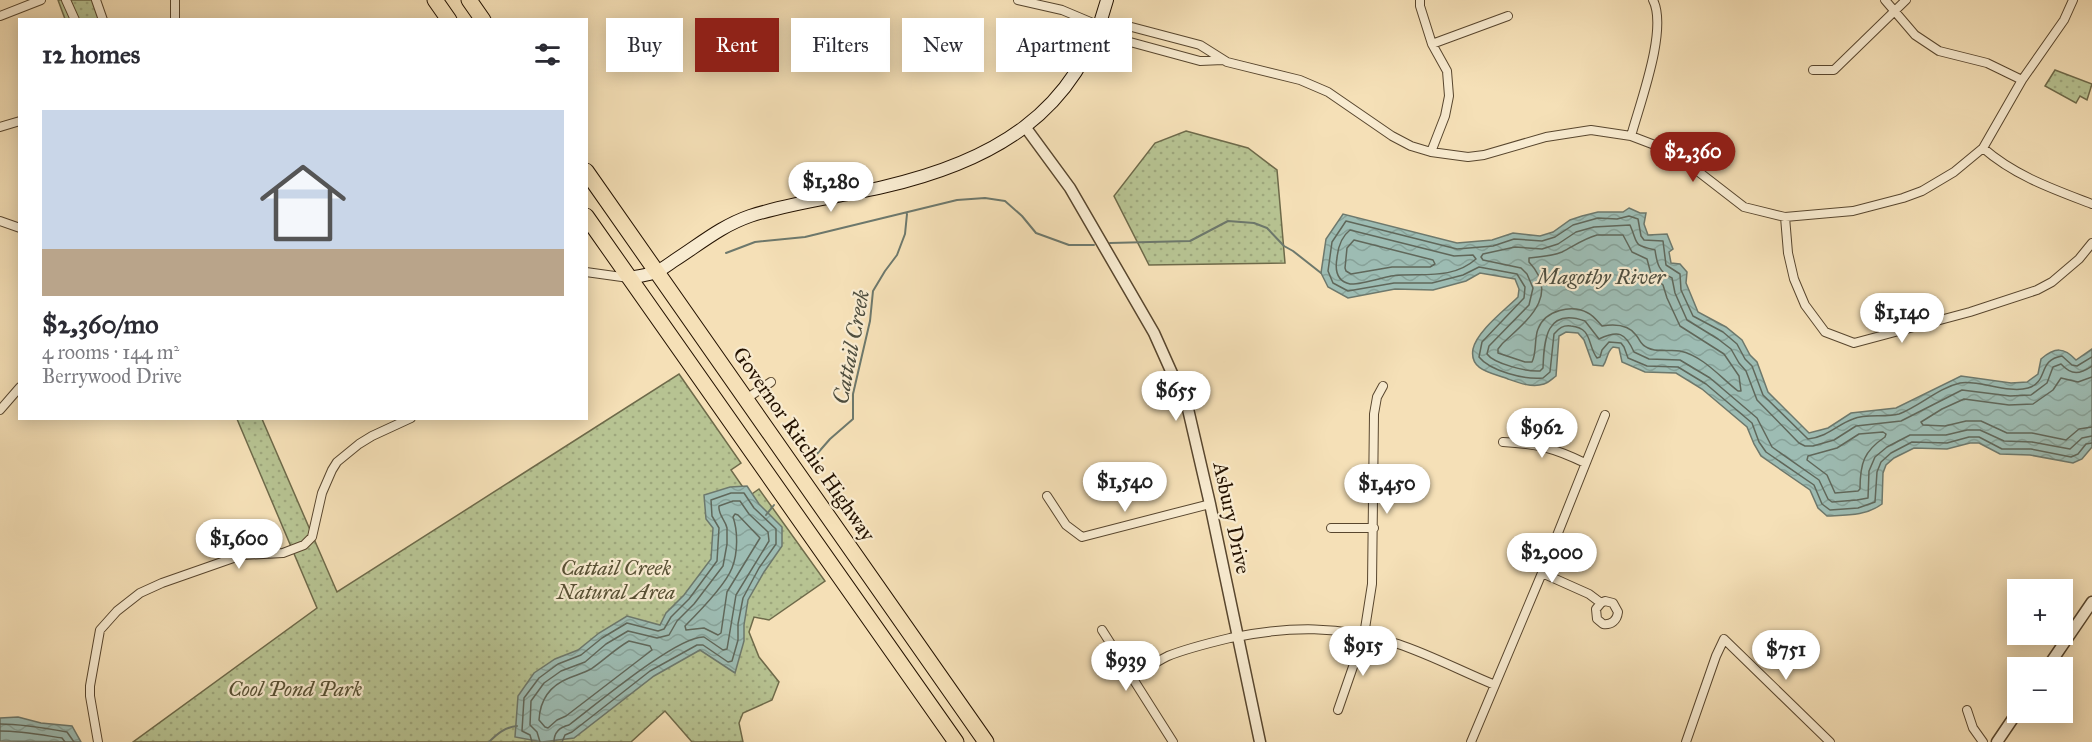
<!DOCTYPE html>
<html lang="en">
<head>
<meta charset="utf-8">
<style>
  :root { --surface:#fff; --page:#f2f2f3; --text:#2b2b33; --muted:#7c7c81; --line:#e1e1e2; --accent:#8f2418 }
  body { margin:0; font-family:"IM FELL Great Primer",serif; background:var(--page); color:var(--text); height:100vh; display:flex; flex-direction:column; font-size:22px; white-space:nowrap }
  * { box-sizing:border-box; margin:0 }
  p { font-size:20px; color:var(--muted) }
  .icon { flex:none; width:33px; height:33px; fill:none; stroke:currentColor; stroke-width:2; stroke-linecap:round; stroke-linejoin:round }
  .map { position:relative; flex:1; overflow:hidden }
  .side { position:absolute; left:18px; top:18px; width:570px; height:402px; display:flex; flex-direction:column; background:var(--surface); border-radius:0px; box-shadow:0 3px 15px #0003 }
  .side>* { flex:none }
  .guide { position:absolute; left:606px; top:18px; width:570px; height:54px; display:flex; gap:12px }
  .tools { position:absolute; left:2007px; top:579px; display:grid; gap:12px }
  .tools a { display:grid; place-items:center; width:66px; height:66px; border-radius:0px; background:var(--surface); box-shadow:0 3px 15px #0003; font-size:30px }
  .price { position:absolute; translate:-50% -51px; padding:0 14px; border-radius:21px; background:#fff; color:#222; font-size:20px; line-height:39px; filter:drop-shadow(0 2px 3px #0008) }
  .price::after { content:''; position:absolute; left:50%; top:36px; width:18px; height:14px; margin-left:-9px; background:inherit; clip-path:polygon(0 0,100% 0,50% 100%) }
  .price.active { background:var(--accent); color:#fff }
  ul { padding:0; list-style:none }
  li { display:grid; align-content:center; gap:12px; height:318px; padding:0 24px }
  li+li { border-top:2px solid var(--line) }
  li span { display:grid; place-items:center; height:186px; border-radius:0px; color:#555 }
  li>.icon { margin-inline-start:auto }
  span .icon { width:108px; height:108px; fill:#fffc; stroke-width:1 }
  li b { font-size:26px }
  h2 { display:flex; justify-content:space-between; align-items:center; height:72px; padding:0 24px; font-size:26px }
  .pill { padding:0 21px; border-radius:0px; background:var(--surface); box-shadow:0 3px 15px #0003; font-size:21px; line-height:54px }
  .pill.active { background:var(--accent); color:#fff }
  .map>svg:first-child { display:block }
  .park { fill:url(#park-dots); stroke:#6e6a4a; stroke-width:1.5 }
  .water { fill:url(#water-waves); stroke:#6d786c; stroke-width:1.5 }
  .lines { fill:none; stroke-linecap:round; stroke-linejoin:round }
  .shore { stroke:#60675a; stroke-width:1.5 }
  .stream { stroke:#6d786c; stroke-width:2 }
  .minor-casing { stroke:#58462e; stroke-width:10 }
  .tertiary-casing { stroke:#58462e; stroke-width:13 }
  .secondary-casing { stroke:#241201; stroke-width:14 }
  .trunk-casing { stroke:#241201; stroke-width:17 }
  .minor { stroke:#f8ebd0; stroke-width:8 }
  .tertiary { stroke:#f8ebd0; stroke-width:10 }
  .secondary { stroke:#f8ebd0; stroke-width:12 }
  .trunk { stroke:#f5e0b7; stroke-width:15 }
  .labels { text-anchor:middle; dominant-baseline:central; stroke-width:4.5; stroke-linejoin:round; paint-order:stroke }
  .street-label { font-size:21px; fill:#241201; stroke:#f8ebd0 }
  .park-label { font-size:21px; font-style:italic; fill:#575034; stroke:#f8ebd0 }
  .water-label { font-size:22px; font-style:italic; fill:#4e4e3f; stroke:#f8ebd0 }
</style>
</head>
<body>
<div class="map">
<svg width="2092" height="742" viewBox="0 0 2092 742">
  <defs>
    <pattern id="park-dots" width="8" height="8" patternUnits="userSpaceOnUse" patternTransform="scale(1.5)"><rect width="8" height="8" fill="#b7c392"/><path d="M2 2h.1M6 6h.1" fill="none" stroke="#9da67c" stroke-width="1.8" stroke-linecap="round"/></pattern>
    <pattern id="water-waves" width="16" height="10" patternUnits="userSpaceOnUse" patternTransform="scale(1.5)"><rect width="16" height="10" fill="#9dbcb3"/><path d="M0 5q4-4 8 0t8 0" fill="none" stroke="#87a198"/></pattern>
  </defs>
  <rect width="100%" height="100%" fill="#f5e0b7"/>
  <filter id="stains"><feTurbulence type="fractalNoise" baseFrequency=".00333" numOctaves="4"/><feColorMatrix values="0 0 0 0 .2 0 0 0 0 .09 0 0 0 0 .02 0 0 0 .5 -.17"/></filter>
  <radialGradient id="worn" r=".72"><stop offset=".6" stop-color="#630" stop-opacity="0"/><stop offset="1" stop-color="#630" stop-opacity=".3"/></radialGradient>
  <path class="park" d="M58 0H95L103 19H65Z
    M2055 70 2092 84 2087 100 2080 96 2076 103 2045 86Z
    M1186 131 1248 148 1277 170 1285 263 1149 265 1114 196 1155 143Z
    M679 374 741 463 731 470 749 496 759 489 825 581 769 620 754 617 749 632 759 657 779 682 772 700 743 713 739 723 743 742H692L665 711 631 742H133L317 608 237 419H262L337 592Z"/>
  <path class="water" d="M1629 208 1640 213H1646L1644 224 1648 235 1667 234 1673 249 1669 252 1671 263 1680 264 1687 272 1686 283 1698 312 1726 327 1742 340 1750 355 1757 362 1768 392 1809 433 1828 428 1851 413 1896 408 1961 376 2011 383 2027 382 2038 374 2041 359C2055 347 2064 347 2076 360L2092 349V447L2082 459 2073 463 2030 455 2000 454 1979 443H1970L1947 449 1914 448 1894 458 1886 465 1883 473 1882 504C1866 516 1847 515 1827 516L1818 508 1810 490 1761 456 1754 444 1747 427 1702 389 1676 373 1645 372 1622 362 1619 348 1613 347C1606 353 1608 359 1603 366L1593 365 1584 340 1578 333 1566 332 1559 336 1556 376C1552 379 1548 383 1544 384 1532 388 1519 383 1508 379 1493 373 1469 371 1473 349 1477 331 1505 310 1518 297L1519 289 1515 279 1480 273 1466 281 1433 290 1395 289 1348 298 1328 287 1321 273 1326 239 1343 214 1457 243 1492 240 1513 233 1540 236 1553 232 1570 220 1582 216 1598 212H1623Z
    M747 486 759 504 782 527V546L764 572 748 600 744 625V641L735 673 700 650 654 676 574 738 542 742 515 737 518 696 534 673 555 659 578 650 599 633 627 616 660 625 666 613 684 595 711 559 713 528 706 519 704 495 730 487Z
    M18 717 41 723 72 726 81 742 0 741V718Z"/>
  <g class="lines">
    <path class="shore" d="M1350 230 1454 256 1473 255 1476 259C1451 281 1420 272 1391 276 1381 278 1359 285 1350 284 1336 281 1335 269 1337 258 1338 247 1341 237 1350 230Z
      M1597 235H1623L1632 252 1647 259 1651 274 1663 285 1667 298 1680 326 1724 354 1739 376 1741 391H1738C1720 377 1703 356 1680 351 1670 349 1658 353 1648 348 1640 345 1641 341 1636 335 1628 324 1614 324 1602 326 1598 322 1594 316 1588 313 1572 304 1545 310 1538 329 1534 339 1537 352 1532 362H1525L1498 353V349L1502 344C1526 321 1561 296 1529 262V258C1540 256 1551 257 1562 252 1574 246 1583 239 1597 235Z
      M1354 240 1433 260 1435 264 1430 267H1392L1351 274 1346 271 1345 268 1347 248Z
      M2092 357 2077 366 2072 365 2062 356C2037 360 2049 382 2028 388 2008 394 1977 379 1960 383 1938 388 1920 406 1899 414 1884 418 1867 413 1853 419 1836 425 1830 436 1808 439L1763 395 1752 366 1745 359 1737 344 1723 332 1693 316 1681 290 1680 274 1666 265 1663 241 1644 240 1641 236 1638 219 1629 216 1617 219 1598 218 1573 225 1555 237 1542 241 1514 239 1493 246 1457 249 1346 221 1332 242 1328 271 1333 283 1348 291 1394 283H1432L1463 275 1479 267 1517 274 1525 287 1524 298 1482 342 1479 357C1490 371 1525 380 1543 378L1550 372 1554 334C1559 328 1563 325 1571 326 1593 328 1587 345 1597 358L1600 357 1602 350 1609 342 1621 343 1624 347 1628 358 1647 366 1678 367 1706 384 1752 423 1759 442 1766 452 1814 485 1822 504 1830 510 1858 508 1875 502 1877 472 1881 462 1891 453 1912 442 1947 443 1969 437H1979L2002 449H2031L2071 457 2078 454 2086 444 2092 443
      M2092 366C2080 374 2072 376 2061 364L2053 367 2047 383 2031 395 2010 396 1962 390 1901 421 1856 426 1834 440 1813 446H1805L1799 443 1757 400 1746 371 1739 363 1731 349 1718 339 1687 320 1675 293 1672 278C1659 272 1657 264 1655 250 1632 244 1639 246 1630 225L1594 227 1576 232 1558 244 1542 249 1515 247 1483 254 1481 257 1483 260 1521 268 1527 274 1533 288 1529 305 1489 346 1487 354C1494 364 1528 372 1540 371L1543 368C1544 340 1546 307 1585 321L1599 339C1618 330 1625 332 1634 352L1649 359 1680 360 1710 378 1757 418 1772 447 1819 480 1828 499 1832 502 1857 500 1868 498 1869 471 1875 457 1887 447 1910 435H1946L1967 430H1980L2004 441 2032 442 2070 449 2082 438 2092 436
      M2092 377 2078 382 2061 378 2053 390 2033 404 2009 405 1964 399 1942 409 1921 422 1923 425 1945 426 1966 421H1981L2007 433H2032L2066 440 2079 429 2092 427
      M1883 432 1886 434 1885 437C1864 451 1860 463 1860 489L1858 491 1835 493 1827 475 1807 460 1808 456 1837 448 1859 434Z
      M735 514 738 515 760 538 727 592 721 633 718 635 704 628 686 630 685 626C699 612 725 586 732 568 738 553 738 531 733 517Z
      M629 641 650 646 652 650 566 716 557 720 548 728 545 727 539 720C540 700 549 686 569 678 576 675 584 673 591 669 604 660 615 649 629 641Z
      M0 724C22 724 45 728 67 732L74 742
      M0 731C21 731 42 735 62 738L65 742
      M532 742 530 735 522 731 524 698 539 678 558 664 581 655 602 638 627 623 658 631 664 629 671 617 689 599 717 561 719 528 712 516 711 500 731 493H744L754 508 776 529V544L759 568 743 598 738 624V640L732 661 728 662 703 645H697L650 671 572 732 565 735 562 742
      M540 742 537 732 530 725 531 701 544 683 561 671 585 662 606 644 628 631 657 638 669 635 677 621 694 604 723 566 727 544V528C725 519 718 515 719 506L733 501H740L749 514 768 532 769 541 736 595 727 649 723 650 704 637C678 635 593 707 569 725 560 727 554 732 554 742"/>
    <path class="stream" d="M1110 243 1190 241 1228 221 1254 223 1267 228 1284 246 1293 251 1321 273
      M726 253 755 242 805 237 957 200 985 198 1005 201 1022 216 1036 233 1069 245H1094
      M809 463 830 439 853 419V394L870 321 873 291 885 271 897 255 905 234 907 214
      M766 515 774 505
      M197 742H199
      M489 742C497 734 505 727 517 726"/>
    <g class="minor-casing">
      <path id="minor" d="M66 0 75 20
        M96 0 103 20
        M175 0V20
        M1018 0 1062 10 1100 26 1119 39 1200 61 1223 60
        M1420 0V6L1432 44 1447 71 1449 96 1445 116 1431 152
        M1885 0 1915 35 1939 51 1987 63 2022 80
        M0 16 41 0
        M1100 26 1124 25 1200 45 1227 62 1300 80 1328 92 1392 136 1411 146 1431 152 1468 157 1484 155 1546 137 1591 130 1631 136 1673 152 1744 207 1785 217 1853 211 1903 198 1922 191 1954 172 1983 148 2022 80 2064 20 2073 0
        M1432 44 1508 16
        M1813 70H1834L1906 0
        M0 127 20 121
        M1631 136C1640 103 1668 29 1653 0
        M1983 148C2015 176 2053 189 2092 204
        M1785 217 1788 253 1794 279 1805 305 1825 332 1854 343 1970 312 2037 290 2052 282 2079 259 2092 243
        M0 221 20 228
        M586 272 629 278
        M746 399 771 382
        M0 410 20 387
        M1503 442C1538 444 1554 448 1585 463
        M1047 496 1066 525 1082 537 1210 504
        M1331 528H1374
        M1542 573 1589 594 1601 603 1605 601 1613 603 1618 612C1617 621 1611 625 1603 624L1597 619 1596 609 1601 603
        M1102 630 1173 742
        M1132 677C1144 670 1156 662 1168 656 1188 648 1209 643 1230 638 1289 626 1340 625 1398 644 1431 655 1463 672 1495 685
        M1338 710 1364 635 1372 584 1374 414 1377 397 1383 386
        M1967 710 1973 728 1983 742
        M98 742 90 696V686L100 630 117 611 140 593 162 583 242 555 283 553 304 545 312 537 322 493 332 470 337 462 359 444 372 436 411 418
        M1471 742 1542 573 1605 415
        M1686 742 1716 656 1724 639 1830 742"/>
    </g>
    <g class="tertiary-casing">
      <path id="tertiary" d="M1026 128 1070 188 1154 333 1188 409 1210 504 1260 742
        M2047 668 2092 602
        M1997 742 2018 711"/>
    </g>
    <g class="secondary-casing">
      <path id="secondary" d="M630 278C638 276 648 275 656 272 663 269 669 264 675 260 700 244 721 226 750 216 793 202 839 197 883 187 992 162 1077 114 1107 0"/>
    </g>
    <g class="trunk-casing">
      <path id="trunk" d="M435 0 449 20
        M469 0 483 20
        M586 171 986 742
        M586 216 956 742"/>
    </g>
    <use href="#minor" class="minor"/>
    <use href="#tertiary" class="tertiary"/>
    <use href="#secondary" class="secondary"/>
    <use href="#trunk" class="trunk"/>
  </g>
  <g class="labels">
    <g class="street-label">
      <text transform="translate(804 444) rotate(55)">Governor Ritchie Highway</text>
      <text transform="translate(1232 518) rotate(78)">Asbury Drive</text>
    </g>
    <g class="park-label">
      <text x="616" y="568">Cattail Creek<tspan x="616" dy="24">Natural Area</tspan></text>
      <text x="295" y="689">Cool Pond Park</text>
    </g>
    <g class="water-label">
      <text x="1601" y="276">Magothy River</text>
      <text transform="translate(851 347) rotate(-79)">Cattail Creek</text>
    </g>
  </g>
  <rect width="100%" height="100%" filter="url(#stains)"/>
  <rect width="100%" height="100%" fill="url(#worn)"/>
</svg>
<div class="tools">
<a>+</a>
<a>−</a>
</div>
<b class="price active" style="left:1693px;top:183px">$2,360</b>
<b class="price" style="left:831px;top:213px">$1,280</b>
<b class="price" style="left:1902px;top:344px">$1,140</b>
<b class="price" style="left:1176px;top:422px">$655</b>
<b class="price" style="left:1542px;top:459px">$962</b>
<b class="price" style="left:1125px;top:513px">$1,540</b>
<b class="price" style="left:1387px;top:515px">$1,450</b>
<b class="price" style="left:239px;top:570px">$1,600</b>
<b class="price" style="left:1552px;top:584px">$2,000</b>
<b class="price" style="left:1363px;top:677px">$915</b>
<b class="price" style="left:1786px;top:681px">$751</b>
<b class="price" style="left:1126px;top:692px">$939</b>
<div class="guide">
<a class="pill">Buy</a>
<a class="pill active">Rent</a>
<a class="pill">Filters</a>
<a class="pill">New</a>
<a class="pill">Apartment</a>
</div>
<section class="side">
<h2>12 homes<svg class="icon" aria-label="filters" viewBox="0 0 24 24"><path d="M4 7h16M4 17h16"/><circle cx="9" cy="7" r="2"/><circle cx="15" cy="17" r="2"/></svg></h2>
<ul>
<li><span style="background:linear-gradient(#c9d6e8 75%,#b9a48a 0)"><svg class="icon" aria-label="home" viewBox="0 0 24 24"><path d="M3 11l9-7 9 7M6 9v11h12V9"/></svg></span><div><b>$2,360/mo</b><p>4 rooms · 144 m²</p><p>Berrywood Drive</p></div></li>
</ul>
</section>
</div>
</body>
</html>
